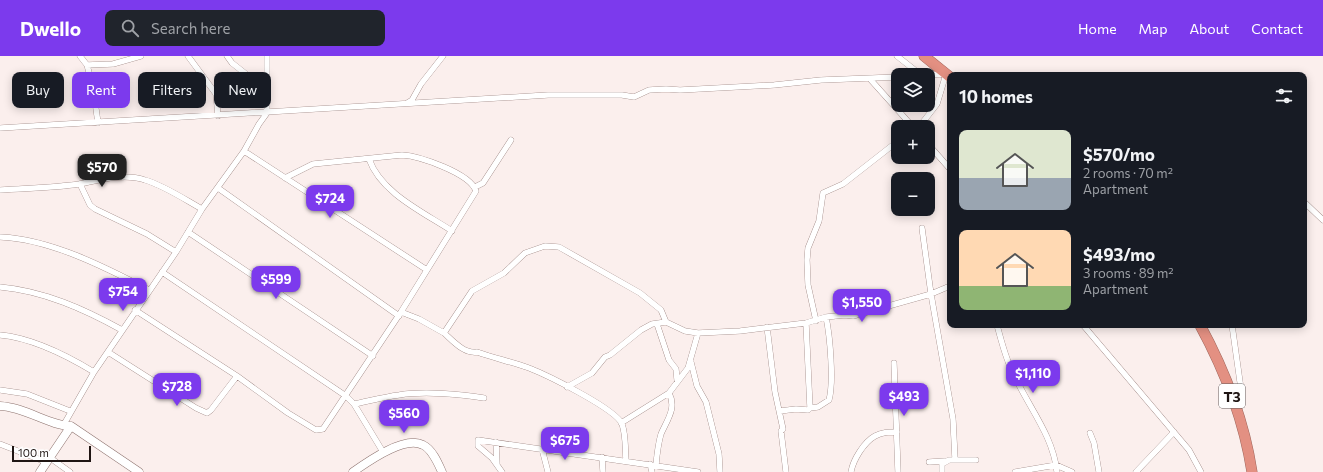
<!DOCTYPE html>
<html lang="en">
<head>
<meta charset="utf-8">
<style>
  :root { --surface:#171b24; --page:#20242c; --text:#f1f3f6; --muted:#9ea1a6; --accent:#7c3aed }
  body { margin:0; font-family:Commissioner,sans-serif; background:var(--page); color:var(--text); height:100vh; display:flex; flex-direction:column; font-size:15px; white-space:nowrap }
  * { box-sizing:border-box; margin:0 }
  p { font-size:13px; color:var(--muted) }
  .icon { flex:none; width:22px; height:22px; fill:none; stroke:currentColor; stroke-width:2; stroke-linecap:round; stroke-linejoin:round }
  .map { position:relative; flex:1; overflow:hidden }
  .sheet { position:absolute; left:947px; top:16px; width:360px; height:256px; display:flex; flex-direction:column; background:var(--surface); border-radius:8px; box-shadow:0 2px 10px #0003 }
  .sheet>* { flex:none }
  .guide { position:absolute; left:12px; top:16px; width:380px; height:36px; display:flex; gap:8px }
  .controls { position:absolute; left:891px; top:12px; display:grid; gap:8px }
  .controls a { display:grid; place-items:center; width:44px; height:44px; border-radius:8px; background:var(--surface); box-shadow:0 2px 10px #0003; font-size:20px }
  .scale { position:absolute; left:12px; bottom:10px; width:79px; box-sizing:border-box; padding-left:4px; border:2px solid #1f1513; border-top:0; font-size:11px; line-height:14px; white-space:nowrap; color:#1f1513; -webkit-text-stroke:3px #fff; paint-order:stroke }
  .price { position:absolute; translate:-50% -34px; padding:0 9px; border-radius:8px; background:var(--accent); color:#fff; font-size:13px; line-height:26px; filter:drop-shadow(0 1px 2px #0008) }
  .price::after { content:''; position:absolute; left:50%; top:24px; width:12px; height:9px; margin-left:-6px; background:inherit; clip-path:polygon(0 0,100% 0,50% 100%) }
  .price.current { background:#222; color:#fff }
  ul { padding:0; list-style:none }
  li { display:flex; align-items:center; gap:12px; height:100px; padding:0 12px }
  li span { display:grid; place-items:center; flex:none; width:112px; height:80px; border-radius:8px; color:#555 }
  li>.icon { margin-inline-start:auto }
  span .icon { width:48px; height:48px; fill:#fffc; stroke-width:1 }
  li b { font-size:17px }
  h2 { display:flex; justify-content:space-between; align-items:center; height:48px; padding:0 12px; font-size:17px }
  .tag { padding:0 14px; border-radius:8px; background:var(--surface); box-shadow:0 2px 10px #0003; font-size:14px; line-height:36px }
  .tag.current { background:var(--accent); color:#fff }
  header { display:flex; align-items:center; gap:24px; box-sizing:border-box; height:56px; padding:0 20px; background:var(--accent); color:#fff }
  header strong { font-size:19px }
  nav { display:flex; gap:22px; margin-inline-start:auto; font-size:14px }
  .search { width:280px; height:36px; background:var(--page); display:flex; align-items:center; gap:10px; box-sizing:border-box; padding:0 14px; border-radius:8px; color:var(--muted); font-size:15px }
  .map>svg:first-child { display:block }
  .lines { fill:none; stroke-linecap:round; stroke-linejoin:round }
  .street-casing { stroke:#8d726e; stroke-width:6 }
  .secondary-casing { stroke:#8d726e; stroke-width:9 }
  .highway-casing { stroke:#9e655b; stroke-width:11 }
  .street { stroke:#fff; stroke-width:5.5 }
  .secondary { stroke:#fff; stroke-width:8 }
  .highway { stroke:#e39082; stroke-width:10 }
  .labels { text-anchor:middle; dominant-baseline:central; stroke-width:3; stroke-linejoin:round; paint-order:stroke }
  .shield { fill:#fff; stroke:#625b5a; stroke-width:1 }
  .shield-label { font-size:14px; font-weight:bold; fill:#1f1513 }
</style>
</head>
<body>
<header>
<strong>Dwello</strong>
<div class="search"><svg class="icon" aria-label="search" viewBox="0 0 24 24"><circle cx="10" cy="10" r="6"/><path d="M15 15l6 6"/></svg>Search here</div>
<nav><a>Home</a><a>Map</a><a>About</a><a>Contact</a></nav>
</header>
<div class="map">
<svg width="1323" height="416" viewBox="0 0 1323 416">
  <rect width="100%" height="100%" fill="#fbefed"/>
  <g class="lines">
    <g class="street-casing">
      <path id="street" d="M80 0 87 9 93 31 98 67
        M188 0 216 38 218 60
        M227 0 232 7 251 22
        M897 0 921 19
        M87 9 113 8 141 0
        M918 19 946 18 937 48 919 71
        M870 23 913 71
        M407 47 412 44 421 28 443 0
        M0 72 548 39H622L634 41 649 34 666 33 680 34 774 29 821 24 898 21
        M928 88 950 113
        M244 95 427 214
        M369 103C381 137 423 156 452 175
        M80 128 90 149 95 153 147 178 176 196
        M475 131 483 127 511 84
        M218 132 399 260
        M0 134C26 132 53 132 79 128 100 124 124 117 145 124 165 130 184 143 202 153
        M1304 146 1323 164
        M922 172 931 238 953 363 955 403
        M188 176 373 300
        M0 181C50 183 105 211 149 234
        M162 216 346 340 354 348 383 396
        M0 231C44 235 84 253 122 274
        M135 254 237 320 288 357 316 374 323 373 401 256 476 135C470 117 419 100 402 99L313 108 285 122
        M401 256 419 263 444 277
        M816 265 808 229 807 204 808 192 819 165 823 137 843 128 898 85
        M806 267 810 352
        M657 268 669 304 676 313 677 324
        M997 269C1002 287 1006 305 1015 321 1030 353 1053 380 1057 416
        M1083 269 1189 394 1201 416
        M1232 269 1241 333 1237 349
        M767 271 775 336 783 373 781 375 786 416
        M0 279C33 282 66 299 94 316
        M108 296 196 352 207 357 211 354 237 320
        M691 306 697 330 706 346 719 398 720 416
        M894 307 898 416
        M567 331 592 317 605 301 610 299 641 274 652 268 666 266
        M0 334 27 338 70 355
        M354 348C369 345 384 341 399 339 423 335 461 338 484 342
        M780 355 796 353 808 354 810 352 818 351 829 344C834 326 830 280 826 261
        M621 367 669 337 688 312 698 277
        M63 370 94 316 176 196 202 153 244 95 259 68 267 57V0
        M1090 377 1094 387 1099 416
        M496 386 497 408
        M0 388 46 406
        M542 393 548 416
        M49 401 70 416
        M602 401 603 416
        M626 404C625 392 626 379 622 368 616 353 547 319 529 312 512 306 494 302 477 296 464 298 453 285 444 277L472 235 504 217 525 197 545 190 559 191 640 237 661 254 666 266 685 275 698 277 740 275 806 267 826 261 845 259 853 260 931 238 950 230
        M929 406 945 405
        M650 408 652 416
        M656 409C657 398 658 388 661 378 667 364 677 352 669 337
        M502 416 492 402 478 390V384L698 416
        M851 416C853 404 864 386 875 380 882 376 889 376 897 376
        M942 416V408L949 404H976
        M1015 416 1056 409 1072 416
        M1136 416 1174 376"/>
    </g>
    <g class="secondary-casing">
      <path id="secondary" d="M0 350C25 351 50 370 71 370L139 416
        M40 416 71 370
        M353 416C367 406 405 379 423 389 432 393 438 407 442 416"/>
    </g>
    <g class="highway-casing">
      <path id="highway" d="M924 0 950 21
        M1200 269C1225 315 1244 364 1252 416"/>
    </g>
    <use href="#street" class="street"/>
    <use href="#secondary" class="secondary"/>
    <use href="#highway" class="highway"/>
  </g>
  <g class="labels">
    <rect class="shield" x="1219" y="328" width="26" height="24" rx="3"/>
    <g class="shield-label">
      <text x="1232" y="340">T3</text>
    </g>
  </g>
</svg>
<div class="controls">
<a><svg class="icon" aria-label="layers" viewBox="0 0 24 24"><path d="M12 4l9 5-9 5-9-5zM3 14l9 5 9-5"/></svg></a>
<a>+</a>
<a>−</a>
</div>
<div class="scale">100 m</div>
<b class="price current" style="left:102px;top:132px">$570</b>
<b class="price" style="left:330px;top:163px">$724</b>
<b class="price" style="left:276px;top:244px">$599</b>
<b class="price" style="left:123px;top:256px">$754</b>
<b class="price" style="left:862px;top:267px">$1,550</b>
<b class="price" style="left:1033px;top:338px">$1,110</b>
<b class="price" style="left:177px;top:351px">$728</b>
<b class="price" style="left:904px;top:361px">$493</b>
<b class="price" style="left:404px;top:378px">$560</b>
<b class="price" style="left:565px;top:405px">$675</b>
<div class="guide">
<a class="tag">Buy</a>
<a class="tag current">Rent</a>
<a class="tag">Filters</a>
<a class="tag">New</a>
</div>
<section class="sheet">
<h2>10 homes<svg class="icon" aria-label="filters" viewBox="0 0 24 24"><path d="M4 7h16M4 17h16"/><circle cx="9" cy="7" r="2"/><circle cx="15" cy="17" r="2"/></svg></h2>
<ul>
<li><span style="background:linear-gradient(#dfe7d0 60%,#9aa5b1 0)"><svg class="icon" aria-label="home" viewBox="0 0 24 24"><path d="M3 11l9-7 9 7M6 9v11h12V9"/></svg></span><div><b>$570/mo</b><p>2 rooms · 70 m²</p><p>Apartment</p></div></li>
<li><span style="background:linear-gradient(#ffd9b3 70%,#8fb573 0)"><svg class="icon" aria-label="home" viewBox="0 0 24 24"><path d="M3 11l9-7 9 7M6 9v11h12V9"/></svg></span><div><b>$493/mo</b><p>3 rooms · 89 m²</p><p>Apartment</p></div></li>
</ul>
</section>
</div>
</body>
</html>
